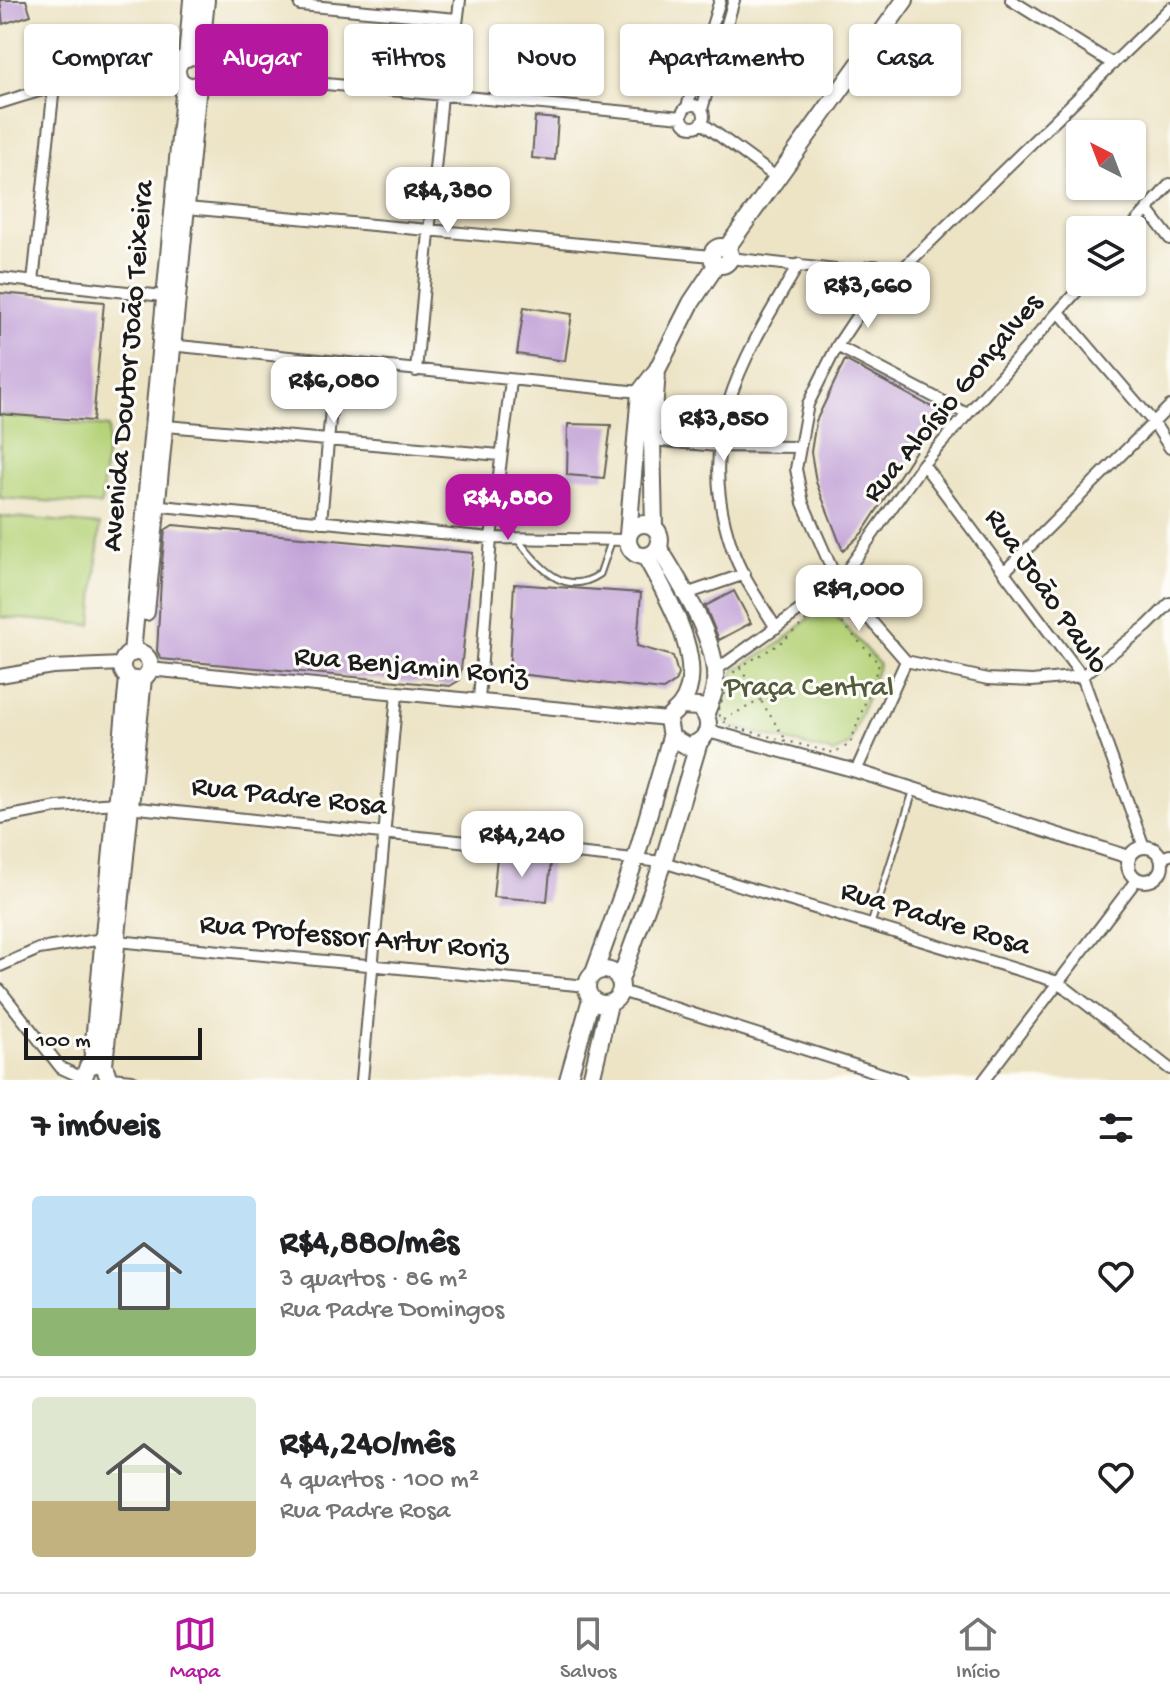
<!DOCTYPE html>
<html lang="pt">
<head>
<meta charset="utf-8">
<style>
  :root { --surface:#fff; --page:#f6f6f6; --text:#202124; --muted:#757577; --line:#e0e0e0; --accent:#b5179e }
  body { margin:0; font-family:"Gochi Hand",sans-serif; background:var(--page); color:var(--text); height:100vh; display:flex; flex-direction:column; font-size:30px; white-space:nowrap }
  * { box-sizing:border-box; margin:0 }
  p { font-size:26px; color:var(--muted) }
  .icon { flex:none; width:44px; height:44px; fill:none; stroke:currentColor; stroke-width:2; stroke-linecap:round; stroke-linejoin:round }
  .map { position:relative; height:1080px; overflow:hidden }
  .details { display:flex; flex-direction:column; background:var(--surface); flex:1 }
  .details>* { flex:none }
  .hud { position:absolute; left:24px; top:24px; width:1122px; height:72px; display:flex; gap:16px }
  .needle { width:52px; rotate:318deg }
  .tools { position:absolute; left:1066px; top:120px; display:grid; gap:16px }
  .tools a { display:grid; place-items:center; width:80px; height:80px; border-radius:8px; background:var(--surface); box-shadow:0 2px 6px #0004; font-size:40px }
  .scale { position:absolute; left:24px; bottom:20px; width:178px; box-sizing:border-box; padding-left:8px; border:4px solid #1c1c1c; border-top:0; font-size:22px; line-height:28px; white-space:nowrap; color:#1c1c1c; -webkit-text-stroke:6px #fdfcf7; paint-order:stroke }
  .price { position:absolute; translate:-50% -68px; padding:0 18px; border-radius:16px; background:#fff; color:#222; font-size:26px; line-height:52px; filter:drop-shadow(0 2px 4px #0008) }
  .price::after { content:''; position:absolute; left:50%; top:48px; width:24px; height:18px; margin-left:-12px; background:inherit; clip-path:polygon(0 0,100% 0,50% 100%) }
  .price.active { background:var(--accent); color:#fff }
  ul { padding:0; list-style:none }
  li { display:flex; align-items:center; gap:24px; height:200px; padding:0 32px }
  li+li { border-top:2px solid var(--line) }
  li span { display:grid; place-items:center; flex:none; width:224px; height:160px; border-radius:8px; color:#555 }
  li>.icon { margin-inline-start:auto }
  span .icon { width:96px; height:96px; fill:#fffc; stroke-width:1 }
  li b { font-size:34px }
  h2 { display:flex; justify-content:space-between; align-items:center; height:96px; padding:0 32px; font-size:34px }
  .chip { padding:0 28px; border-radius:8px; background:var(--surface); box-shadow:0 2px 6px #0004; font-size:28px; line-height:72px }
  .chip.active { background:var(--accent); color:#fff }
  .tabs { display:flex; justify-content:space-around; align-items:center; height:112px; border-top:2px solid var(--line); background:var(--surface); font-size:22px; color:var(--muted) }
  .tabs a { display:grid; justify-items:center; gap:4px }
  .tabs .active { color:var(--accent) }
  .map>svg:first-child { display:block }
  .green { fill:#b6d379; stroke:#69784a; stroke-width:2 }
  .building { fill:#c1a1d7 }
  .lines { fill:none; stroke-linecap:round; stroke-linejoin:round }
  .service-casing { stroke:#656258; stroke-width:9 }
  .minor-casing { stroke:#656258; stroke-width:14 }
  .tertiary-casing { stroke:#656258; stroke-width:16 }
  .primary-casing { stroke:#656258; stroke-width:20 }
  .path { stroke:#656258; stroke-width:2; stroke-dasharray:2 6; stroke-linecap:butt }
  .service { stroke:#fff; stroke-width:5 }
  .minor { stroke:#fff; stroke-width:10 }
  .tertiary { stroke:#fff; stroke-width:12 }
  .primary { stroke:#fff; stroke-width:16 }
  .labels { text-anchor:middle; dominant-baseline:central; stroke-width:6; stroke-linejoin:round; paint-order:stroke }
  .street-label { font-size:30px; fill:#1c1c1c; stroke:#fdfcf7 }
  .park-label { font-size:30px; fill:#525c3d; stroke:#fdfcf7 }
</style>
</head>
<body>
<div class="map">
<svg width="1170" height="1080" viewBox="0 0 1170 1080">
  <rect width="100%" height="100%" fill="#fdfcf7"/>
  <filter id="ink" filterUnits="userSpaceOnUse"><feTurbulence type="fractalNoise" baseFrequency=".0125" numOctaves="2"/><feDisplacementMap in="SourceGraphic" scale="16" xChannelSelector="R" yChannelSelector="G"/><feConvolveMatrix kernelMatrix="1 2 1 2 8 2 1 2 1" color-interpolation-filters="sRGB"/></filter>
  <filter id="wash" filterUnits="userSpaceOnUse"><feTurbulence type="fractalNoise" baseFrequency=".006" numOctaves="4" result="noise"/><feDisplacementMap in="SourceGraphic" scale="32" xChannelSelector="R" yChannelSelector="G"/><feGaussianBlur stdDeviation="1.8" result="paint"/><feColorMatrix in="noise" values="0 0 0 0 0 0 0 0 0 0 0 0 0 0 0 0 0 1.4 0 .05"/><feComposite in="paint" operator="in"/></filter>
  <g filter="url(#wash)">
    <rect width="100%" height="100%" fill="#ede4c6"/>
    <path class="green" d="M0 415 109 427 101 505 0 498Z
      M0 516 100 525 92 625 0 617Z
      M822 613 836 616 879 664 850 744 834 753 728 726 717 712 735 670 779 644 813 615Z"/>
    <g id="blocks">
      <path class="building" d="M0 0H26L31 15 3 24Z
        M535 117 558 119 555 160 532 158Z
        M0 293 104 302 93 421 0 414Z
        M524 307 572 314 565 361 517 354Z
        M845 360 941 412 862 533 843 551 816 482 811 452 816 421Z
        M568 424 611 425 604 478 567 475Z
        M173 525 473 553 460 680 450 686 161 659 157 651 162 563 165 530Z
        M514 584 641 593 637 646 673 656 678 674 675 682 663 690 509 673Z
        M734 591 751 623 719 640 705 606Z
        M497 857 551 862 547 901 493 897Z"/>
    </g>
  </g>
  <g filter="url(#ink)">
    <use href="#blocks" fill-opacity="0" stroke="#656258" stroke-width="2"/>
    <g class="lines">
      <g class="service-casing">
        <path id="service" d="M517 539C540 566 563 599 600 574L611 542
          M871 924 914 789"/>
      </g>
      <g class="minor-casing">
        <path id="minor" d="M1011 0 1113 64
          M300 5 457 19
          M207 73 682 117
          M448 96 460 0
          M0 103C60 84 114 68 178 72
          M682 116a11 11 0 1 1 22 0a11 11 0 1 1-22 0Z
          M687 107 720 0
          M702 109 734 0
          M702 123 776 177
          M187 208 712 256
          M1147 209 1170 239
          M1129 230 1170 184
          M730 258 862 273
          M859 281a15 15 0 1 1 30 0a15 15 0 1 1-30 0Z
          M0 278 163 296
          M33 282 54 86
          M889 282 1170 8
          M871 295 837 346 808 404 796 469 803 503 838 583 906 661 988 679 1032 681 1082 676 1147 626 1170 603
          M1059 312 1154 423 1170 448
          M169 345 640 392
          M837 346 967 414
          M416 371 442 95
          M166 426 500 455
          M652 440 717 446 798 447
          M923 464 1082 676 1144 847
          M151 505 491 538 628 540
          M321 522 335 363
          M1006 570 1170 406
          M686 594 745 574
          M776 628C761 603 741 576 732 548 693 435 743 358 799 264
          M716 670 838 583 923 464 1085 282
          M479 700 491 538 511 381
          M856 771 906 661
          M128 807 663 862 1058 982 1170 1069
          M0 818 58 807 117 803
          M1161 858 1170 855
          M117 941 587 986
          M0 966 39 949 103 939
          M0 990 61 1068 83 1078
          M621 991 901 1080
          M110 1078 132 1080
          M362 1080 397 694
          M984 1080 1137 879"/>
      </g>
      <g class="tertiary-casing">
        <path id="tertiary" d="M149 669 668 719
          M0 676 52 667 122 664
          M708 731 856 771 1129 857
          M1128 864a17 17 0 1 1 34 0a17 17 0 1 1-34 0Z"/>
      </g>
      <g class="primary-casing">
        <path id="primary" d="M177 71a15 15 0 1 1 30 0a15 15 0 1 1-30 0Z
          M187 58 192 0
          M200 58 206 0
          M712 256a9 9 0 1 1 18 0a9 9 0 1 1-18 0Z
          M726 249 905 0
          M628 540a16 16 0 1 1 32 0a16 16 0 1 1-32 0Z
          M654 527 652 440 657 370
          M628 535 640 392 657 370 691 303 717 264
          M659 548C680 584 719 641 715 684 715 694 709 704 706 713
          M146 612 198 85
          M122 666a14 14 0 1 1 28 0a14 14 0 1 1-28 0Z
          M132 653 185 84
          M671 737 687 746C709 742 715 722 699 707L681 706
          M587 987a17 17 0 1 1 34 0a17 17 0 1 1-34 0Z
          M594 973 636 857 671 737 668 719C672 713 677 711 681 705 710 665 665 593 646 557
          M620 980 663 862 699 742
          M92 1064 128 678
          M104 1065 143 678
          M104 1065 109 1080
          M83 1080 88 1066 99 1063
          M568 1080 591 999
          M591 1080 609 1004"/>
      </g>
      <path class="path" d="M822 613 836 616 879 664 850 744 834 753 728 726 717 712 735 670 779 644 813 615Z
        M740 668 786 740
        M724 719 761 700 796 691"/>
      <use href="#service" class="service"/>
      <use href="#minor" class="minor"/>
      <use href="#tertiary" class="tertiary"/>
      <use href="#primary" class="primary"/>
    </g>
  </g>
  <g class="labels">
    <g class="street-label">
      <text transform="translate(130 366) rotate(-85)">Avenida Doutor João Teixeira</text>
      <text transform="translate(954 399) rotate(-50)">Rua Aloísio Gonçalves</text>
      <text transform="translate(1045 592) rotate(55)">Rua João Paulo</text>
      <text transform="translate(411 668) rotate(5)">Rua Benjamin Roriz</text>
      <text transform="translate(289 798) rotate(6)">Rua Padre Rosa</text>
      <text transform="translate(935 920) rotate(17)">Rua Padre Rosa</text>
      <text transform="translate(354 939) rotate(5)">Rua Professor Artur Roriz</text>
    </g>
    <g class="park-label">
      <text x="809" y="689">Praça Central</text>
    </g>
  </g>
</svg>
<div class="tools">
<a><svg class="needle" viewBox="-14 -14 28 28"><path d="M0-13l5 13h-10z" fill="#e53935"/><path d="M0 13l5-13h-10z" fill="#757577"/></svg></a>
<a><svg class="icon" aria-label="layers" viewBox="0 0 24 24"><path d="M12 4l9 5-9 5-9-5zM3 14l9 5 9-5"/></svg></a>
</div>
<div class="scale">100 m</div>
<b class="price" style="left:448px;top:235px">R$4,380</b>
<b class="price" style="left:868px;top:330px">R$3,660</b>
<b class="price" style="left:334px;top:425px">R$6,080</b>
<b class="price" style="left:724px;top:463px">R$3,850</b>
<b class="price active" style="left:508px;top:542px">R$4,880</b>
<b class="price" style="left:859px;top:633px">R$9,000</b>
<b class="price" style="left:522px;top:879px">R$4,240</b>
<div class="hud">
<a class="chip">Comprar</a>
<a class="chip active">Alugar</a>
<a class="chip">Filtros</a>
<a class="chip">Novo</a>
<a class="chip">Apartamento</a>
<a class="chip">Casa</a>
</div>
</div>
<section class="details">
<h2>7 imóveis<svg class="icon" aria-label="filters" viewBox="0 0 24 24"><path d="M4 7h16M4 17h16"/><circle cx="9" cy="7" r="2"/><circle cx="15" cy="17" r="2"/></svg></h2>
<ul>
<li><span style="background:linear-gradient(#bfe0f5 70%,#8fb573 0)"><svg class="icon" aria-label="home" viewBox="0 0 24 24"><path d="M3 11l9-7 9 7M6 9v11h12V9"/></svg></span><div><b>R$4,880/mês</b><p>3 quartos · 86 m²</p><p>Rua Padre Domingos</p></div><svg class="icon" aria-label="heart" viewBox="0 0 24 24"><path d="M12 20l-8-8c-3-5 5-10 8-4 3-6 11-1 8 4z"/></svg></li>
<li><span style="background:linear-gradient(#dfe7d0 65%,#c2b280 0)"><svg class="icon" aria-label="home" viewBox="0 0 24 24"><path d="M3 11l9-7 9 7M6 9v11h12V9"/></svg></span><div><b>R$4,240/mês</b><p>4 quartos · 100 m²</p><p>Rua Padre Rosa</p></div><svg class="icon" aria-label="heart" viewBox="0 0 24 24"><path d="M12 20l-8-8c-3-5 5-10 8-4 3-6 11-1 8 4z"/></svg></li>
</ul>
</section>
<nav class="tabs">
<a class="active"><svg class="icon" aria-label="map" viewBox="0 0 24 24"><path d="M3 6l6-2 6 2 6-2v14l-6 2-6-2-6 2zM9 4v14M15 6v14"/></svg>Mapa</a>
<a><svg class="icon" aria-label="saved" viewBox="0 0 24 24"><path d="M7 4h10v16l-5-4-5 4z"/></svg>Salvos</a>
<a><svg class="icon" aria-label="home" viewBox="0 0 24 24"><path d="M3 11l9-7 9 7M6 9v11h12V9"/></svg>Início</a>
</nav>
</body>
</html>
